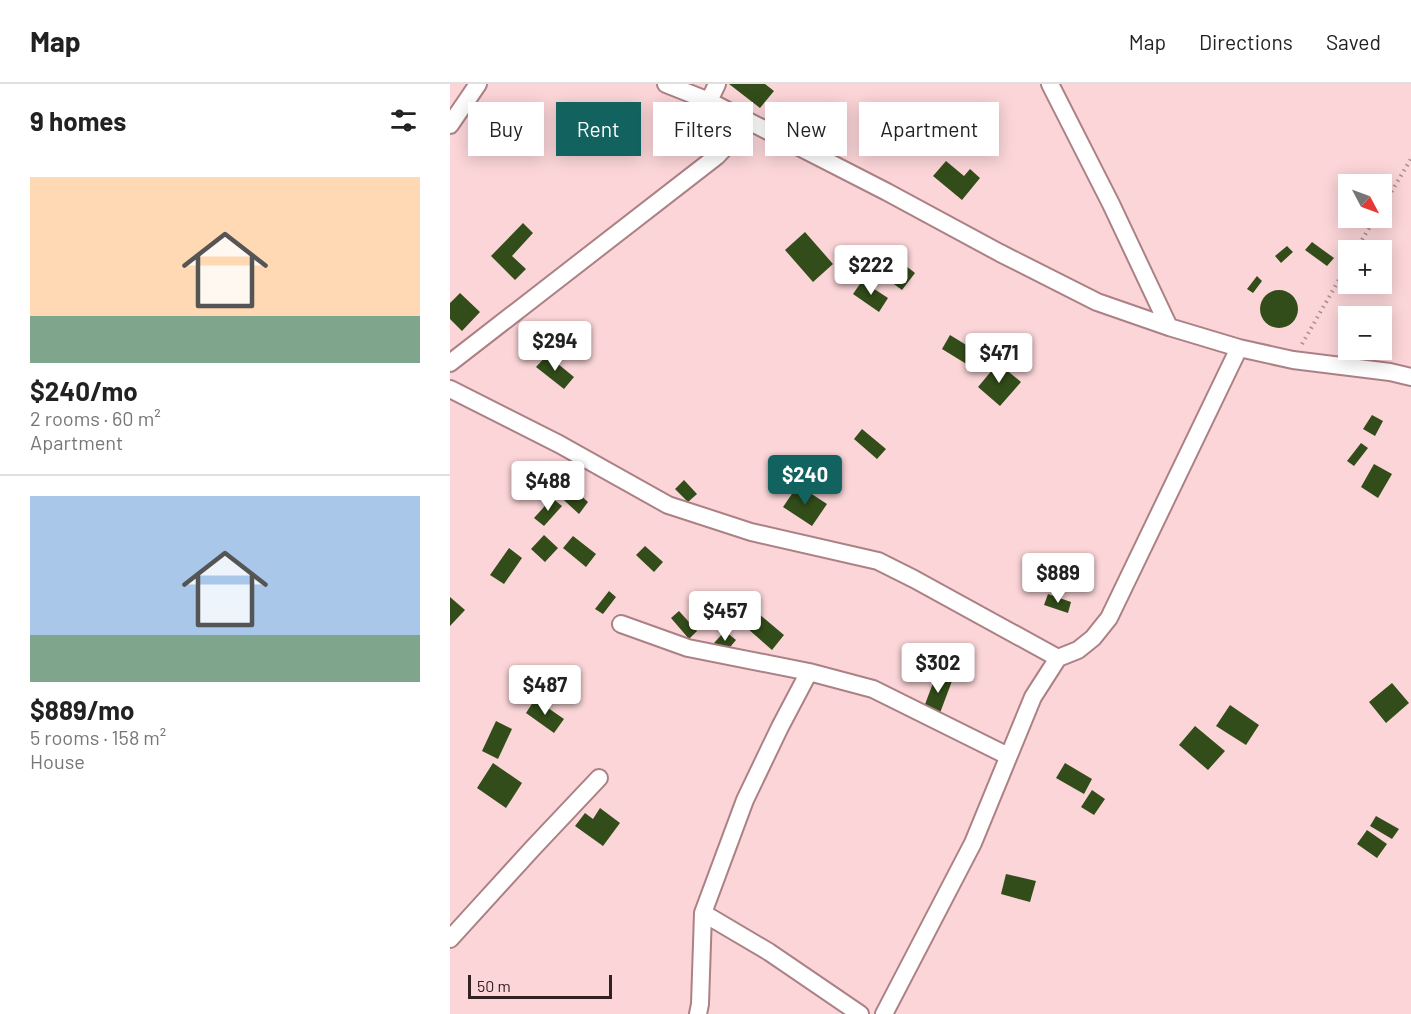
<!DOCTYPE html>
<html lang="en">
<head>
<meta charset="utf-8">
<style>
  :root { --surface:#fff; --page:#f2f2f2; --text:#222; --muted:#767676; --line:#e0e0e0; --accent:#126260 }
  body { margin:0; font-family:Barlow,sans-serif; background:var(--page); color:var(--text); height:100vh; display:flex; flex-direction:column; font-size:22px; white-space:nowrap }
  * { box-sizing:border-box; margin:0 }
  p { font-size:20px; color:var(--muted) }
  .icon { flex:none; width:33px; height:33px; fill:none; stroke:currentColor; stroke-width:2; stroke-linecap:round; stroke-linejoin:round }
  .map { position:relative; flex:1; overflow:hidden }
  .sheet { display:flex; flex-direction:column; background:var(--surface); width:450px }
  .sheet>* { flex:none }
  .banner { position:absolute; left:18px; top:18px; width:570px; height:54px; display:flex; gap:12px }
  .needle { width:39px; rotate:131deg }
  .fabs { position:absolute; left:888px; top:90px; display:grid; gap:12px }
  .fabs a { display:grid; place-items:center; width:54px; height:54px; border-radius:0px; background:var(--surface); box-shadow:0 3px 15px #0003; font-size:30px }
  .scale { position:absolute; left:18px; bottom:15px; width:144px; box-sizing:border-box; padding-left:6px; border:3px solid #322123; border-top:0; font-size:16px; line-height:21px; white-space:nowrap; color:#322123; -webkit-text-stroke:4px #fbd5d8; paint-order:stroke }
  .price { position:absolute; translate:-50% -51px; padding:0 14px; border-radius:6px; background:#fff; color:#222; font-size:20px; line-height:39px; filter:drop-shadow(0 2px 3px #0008) }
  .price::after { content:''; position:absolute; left:50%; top:36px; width:18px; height:14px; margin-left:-9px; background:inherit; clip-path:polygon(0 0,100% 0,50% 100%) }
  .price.on { background:var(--accent); color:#fff }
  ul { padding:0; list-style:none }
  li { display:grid; align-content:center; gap:12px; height:318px; padding:0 30px }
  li+li { border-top:2px solid var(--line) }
  li span { display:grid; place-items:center; height:186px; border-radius:0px; color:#555 }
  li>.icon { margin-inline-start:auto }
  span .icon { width:108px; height:108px; fill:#fffc; stroke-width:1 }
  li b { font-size:26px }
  h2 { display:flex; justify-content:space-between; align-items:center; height:72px; padding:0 30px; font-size:26px }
  .pill { padding:0 21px; border-radius:0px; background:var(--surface); box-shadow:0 3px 15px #0003; font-size:21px; line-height:54px }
  .pill.on { background:var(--accent); color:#fff }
  header { display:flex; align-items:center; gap:36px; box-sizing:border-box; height:84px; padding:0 30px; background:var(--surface); border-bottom:2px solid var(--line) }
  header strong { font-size:28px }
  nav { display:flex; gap:33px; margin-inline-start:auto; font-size:21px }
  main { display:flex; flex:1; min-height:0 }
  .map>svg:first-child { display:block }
  .building { fill:#334d1a }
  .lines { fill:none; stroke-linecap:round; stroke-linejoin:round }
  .minor-casing { stroke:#ac8185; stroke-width:20 }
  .path { stroke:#aa8d8f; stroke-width:4; stroke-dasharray:1.5 4.5; stroke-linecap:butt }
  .minor { stroke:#fff; stroke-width:16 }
</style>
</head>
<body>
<header>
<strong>Map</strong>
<nav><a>Map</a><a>Directions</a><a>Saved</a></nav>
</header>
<main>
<section class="sheet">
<h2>9 homes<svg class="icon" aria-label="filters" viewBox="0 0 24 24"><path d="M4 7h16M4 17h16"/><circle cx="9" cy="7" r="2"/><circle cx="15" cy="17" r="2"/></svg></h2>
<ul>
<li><span style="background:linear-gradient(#ffd9b3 75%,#7fa58c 0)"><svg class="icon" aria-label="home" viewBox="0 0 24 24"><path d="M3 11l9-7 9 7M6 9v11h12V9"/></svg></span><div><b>$240/mo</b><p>2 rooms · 60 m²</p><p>Apartment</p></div></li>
<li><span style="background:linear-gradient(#a9c7e8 75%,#7fa58c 0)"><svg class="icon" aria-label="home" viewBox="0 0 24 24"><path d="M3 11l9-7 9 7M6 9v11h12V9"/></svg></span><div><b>$889/mo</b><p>5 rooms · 158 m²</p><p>House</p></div></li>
</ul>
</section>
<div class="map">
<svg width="961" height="930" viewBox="0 0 961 930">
  <rect width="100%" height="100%" fill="#fbd5d8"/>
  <path class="building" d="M279 0H315L324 7 310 24Z
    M471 37 490 46 479 67 460 58Z
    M422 39 451 58 442 72 413 54Z
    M496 77 514 92 520 85 530 94 512 116 483 92Z
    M73 139 83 149 62 172 76 185 65 196 41 172Z
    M355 148 383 180 363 198 335 166Z
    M862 158 884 174 877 182 855 166Z
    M837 162 843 168 831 179 825 172Z
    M446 174 465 189 452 206 433 192Z
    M807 192 812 197 803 209 797 205Z
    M412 197 438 214 429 228 403 210Z
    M810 225a19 19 0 1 1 38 0a19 19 0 1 1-38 0Z
    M10 209 30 228 12 247 0 235V219Z
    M500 251 531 270 523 284 492 265Z
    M97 271 124 293 114 305 86 283Z
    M548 279 571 298 550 322 528 303Z
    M922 331 933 337 925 352 913 345Z
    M412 345 436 365 427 375 404 355Z
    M911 359 918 364 904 382 897 377Z
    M924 380 942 390 928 414 911 403Z
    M113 396 138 418 129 430 104 407Z
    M234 396 247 410 238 418 225 405Z
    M348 401 377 420 362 442 333 423Z
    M102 414 112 422 94 442 84 434Z
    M94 451 108 464 95 478 81 465Z
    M123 452 146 470 136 483 113 464Z
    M195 462 213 478 204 488 186 471Z
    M59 464 72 474 54 500 40 491Z
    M159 507 166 513 153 530 145 525Z
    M598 510 621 518 618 529 594 521Z
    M0 513 15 526 0 542Z
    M229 527 247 547 239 555 221 534Z
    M309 530 334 551 322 566 297 544Z
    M275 547 286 556 276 568 264 559Z
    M486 591 502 597 490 629 474 623Z
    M942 599 959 619 936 639 919 618Z
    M85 615 114 635 104 649 76 629Z
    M780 621 809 641 796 661 766 642Z
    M46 637 62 645 48 675 32 667Z
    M745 642 775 667 758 686 729 661Z
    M43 679 72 699 56 724 27 704Z
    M615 679 642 695 634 710 606 694Z
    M642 706 655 715 644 731 631 723Z
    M150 724 170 739 153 762 125 742 135 729 143 735Z
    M926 732 949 745 942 755 920 742Z
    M917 746 937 760 927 774 907 760Z
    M556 790 586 797 580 818 551 810Z"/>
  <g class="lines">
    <g class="minor-casing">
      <path id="minor" d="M216 0 259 17 437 108 550 169 647 218 719 243 789 264 843 276 940 288 961 293
        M600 0 661 120 719 243
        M259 17 267 0
        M0 41 28 0
        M0 279 267 72 299 38
        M0 305 109 360 218 421 301 448 428 477 464 495 608 574
        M171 540 238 564 359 588 423 605 558 672
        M253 829 319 868 410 930
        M0 855 82 765 149 694
        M248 930 250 920 253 829 295 716 330 643 359 588
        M434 930 523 759 583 613 608 574 628 566 643 554 659 534 789 264"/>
    </g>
    <path class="path" d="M932 123 961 75
      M906 166 925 134
      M852 260 898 180"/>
    <use href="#minor" class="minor"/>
  </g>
</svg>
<div class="fabs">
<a><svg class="needle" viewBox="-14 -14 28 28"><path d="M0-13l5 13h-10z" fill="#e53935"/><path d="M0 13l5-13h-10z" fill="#767676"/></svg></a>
<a>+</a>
<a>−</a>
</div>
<div class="scale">50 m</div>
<b class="price" style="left:421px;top:212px">$222</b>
<b class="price" style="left:105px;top:288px">$294</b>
<b class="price" style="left:549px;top:300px">$471</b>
<b class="price on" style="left:355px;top:422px">$240</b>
<b class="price" style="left:98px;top:428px">$488</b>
<b class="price" style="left:608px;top:520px">$889</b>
<b class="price" style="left:275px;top:558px">$457</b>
<b class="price" style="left:488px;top:610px">$302</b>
<b class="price" style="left:95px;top:632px">$487</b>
<div class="banner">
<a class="pill">Buy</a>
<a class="pill on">Rent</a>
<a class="pill">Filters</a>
<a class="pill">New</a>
<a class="pill">Apartment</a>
</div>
</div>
</main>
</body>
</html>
